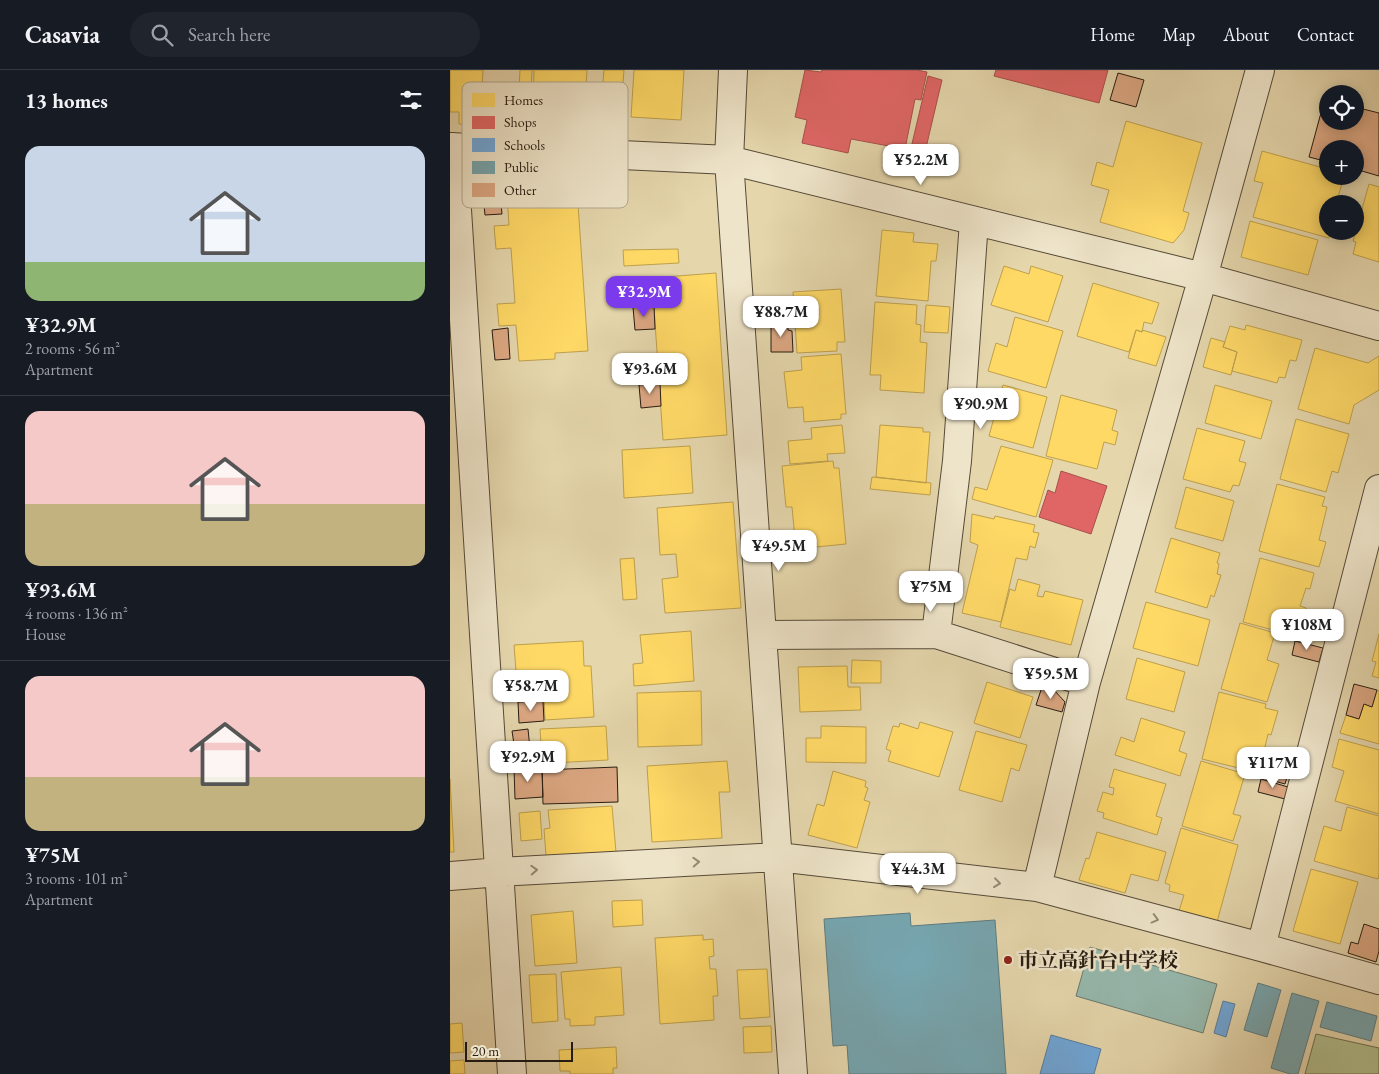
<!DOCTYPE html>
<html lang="en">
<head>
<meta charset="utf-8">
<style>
  :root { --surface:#171b24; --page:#20242c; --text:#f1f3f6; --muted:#9ea1a6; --line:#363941; --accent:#7c3aed }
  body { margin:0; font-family:"EB Garamond","Noto Serif JP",serif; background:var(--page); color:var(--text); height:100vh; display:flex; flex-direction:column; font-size:19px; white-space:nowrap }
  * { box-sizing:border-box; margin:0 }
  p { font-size:16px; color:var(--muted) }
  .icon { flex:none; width:28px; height:28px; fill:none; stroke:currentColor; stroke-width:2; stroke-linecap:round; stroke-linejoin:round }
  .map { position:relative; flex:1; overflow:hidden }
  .drawer { display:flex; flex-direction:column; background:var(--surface); width:450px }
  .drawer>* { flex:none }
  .controls { position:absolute; left:869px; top:15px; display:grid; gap:10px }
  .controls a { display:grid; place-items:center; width:45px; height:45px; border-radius:50%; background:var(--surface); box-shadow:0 2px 12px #0003; font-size:25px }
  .scale { position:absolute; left:15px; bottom:12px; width:108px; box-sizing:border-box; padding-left:5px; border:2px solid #271c11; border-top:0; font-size:14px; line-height:18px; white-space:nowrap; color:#271c11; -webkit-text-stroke:4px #eee4c9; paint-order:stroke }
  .price { position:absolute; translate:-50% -42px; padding:0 11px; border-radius:10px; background:#fff; color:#222; font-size:16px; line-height:32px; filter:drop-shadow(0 1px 2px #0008) }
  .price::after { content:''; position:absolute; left:50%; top:30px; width:15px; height:11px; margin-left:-8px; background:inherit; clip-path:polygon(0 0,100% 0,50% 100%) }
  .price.selected { background:var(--accent); color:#fff }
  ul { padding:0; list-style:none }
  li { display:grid; align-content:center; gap:10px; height:265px; padding:0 25px }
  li+li { border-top:1px solid var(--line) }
  li span { display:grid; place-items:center; height:155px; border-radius:15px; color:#555 }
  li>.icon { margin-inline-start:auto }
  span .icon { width:90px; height:90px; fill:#fffc; stroke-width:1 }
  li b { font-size:21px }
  h2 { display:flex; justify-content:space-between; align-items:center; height:60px; padding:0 25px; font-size:21px }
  header { display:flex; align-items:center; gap:30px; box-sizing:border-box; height:70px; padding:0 25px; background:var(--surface); border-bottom:1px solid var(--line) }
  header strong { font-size:24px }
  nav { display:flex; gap:28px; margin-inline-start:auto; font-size:18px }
  .search { width:350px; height:45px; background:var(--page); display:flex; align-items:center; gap:12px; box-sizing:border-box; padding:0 18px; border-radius:28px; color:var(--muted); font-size:19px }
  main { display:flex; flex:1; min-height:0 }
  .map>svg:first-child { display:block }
  .green { fill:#b2be8c; stroke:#6c6d4e }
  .water { fill:#96b9ae; stroke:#6a7a6f }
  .homes { fill:#ffd966; stroke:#bea04c }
  .shops { fill:#e06666; stroke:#a8504c }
  .schools { fill:#6fa8dc; stroke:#597e9f }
  .public { fill:#76a5af; stroke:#5e7c80 }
  .building { fill:#dba782; stroke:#271c11 }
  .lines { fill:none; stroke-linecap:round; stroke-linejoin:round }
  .minor-casing { stroke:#564a38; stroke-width:30 }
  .minor { stroke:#eee4c9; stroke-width:28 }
  .oneway { stroke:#948a76 }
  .poi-dot { fill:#8f2418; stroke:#eee4c9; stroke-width:2 }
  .labels { text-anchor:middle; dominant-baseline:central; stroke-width:5; stroke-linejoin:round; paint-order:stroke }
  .poi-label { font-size:20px; font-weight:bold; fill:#271c11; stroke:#eee4c9; text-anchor:start }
  .key { fill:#eee4c9; stroke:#b2a892; stroke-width:1 }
  .key-label { font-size:14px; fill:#271c11 }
</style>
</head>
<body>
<header>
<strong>Casavia</strong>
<div class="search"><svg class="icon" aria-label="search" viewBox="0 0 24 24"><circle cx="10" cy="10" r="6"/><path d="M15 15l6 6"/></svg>Search here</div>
<nav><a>Home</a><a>Map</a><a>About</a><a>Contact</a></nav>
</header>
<main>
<section class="drawer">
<h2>13 homes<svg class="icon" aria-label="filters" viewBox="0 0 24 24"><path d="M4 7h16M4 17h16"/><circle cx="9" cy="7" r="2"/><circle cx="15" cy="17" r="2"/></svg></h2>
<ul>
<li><span style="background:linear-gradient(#c9d6e8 75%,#8fb573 0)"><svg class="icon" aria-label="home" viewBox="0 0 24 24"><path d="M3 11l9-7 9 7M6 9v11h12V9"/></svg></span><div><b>¥32.9M</b><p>2 rooms · 56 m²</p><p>Apartment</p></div></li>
<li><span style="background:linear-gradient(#f6c9c9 60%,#c2b280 0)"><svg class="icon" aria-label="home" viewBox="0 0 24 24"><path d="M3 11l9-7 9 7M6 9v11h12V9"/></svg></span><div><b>¥93.6M</b><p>4 rooms · 136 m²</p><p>House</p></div></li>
<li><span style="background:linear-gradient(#f6c9c9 65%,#c2b280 0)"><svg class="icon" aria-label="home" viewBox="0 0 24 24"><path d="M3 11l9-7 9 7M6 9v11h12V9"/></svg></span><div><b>¥75M</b><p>3 rooms · 101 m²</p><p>Apartment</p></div></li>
</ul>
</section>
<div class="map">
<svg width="929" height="1004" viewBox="0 0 929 1004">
  <rect width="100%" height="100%" fill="#e5d6ac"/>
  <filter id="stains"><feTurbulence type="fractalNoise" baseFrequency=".004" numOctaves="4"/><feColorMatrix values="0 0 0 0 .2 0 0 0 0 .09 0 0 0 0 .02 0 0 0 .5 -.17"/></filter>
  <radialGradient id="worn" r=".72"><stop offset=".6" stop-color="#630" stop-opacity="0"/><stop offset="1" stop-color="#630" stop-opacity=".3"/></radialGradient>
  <path class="green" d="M866 964 929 978V1004H855Z"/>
  <path class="water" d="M640 877 767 914 753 963 626 926Z"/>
  <path class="homes" d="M0 0H33L32 19H42L40 55 9 54V42H0Z
    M70 0H82L80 43H68Z
    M84 0H137L135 32H128L127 51 92 49 93 39 83 38Z
    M154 0H174L172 25 152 24Z
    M184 0H234L231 50 181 47Z
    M676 51 752 73 733 141 739 143 734 160 723 173 650 152 659 120 641 115 647 92 663 97Z
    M812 81 877 99 876 106 893 110 886 134H878V161H881L879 168 803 147 813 113 804 111Z
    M919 114 929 117V192L903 184 906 172 903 171Z
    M127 119 138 281 105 283V289L69 291 66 255 49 256 47 234 65 233 61 178 46 179 44 156 59 155 57 124Z
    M800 151 868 170 858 205 791 187Z
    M432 160 464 163 463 172 488 174 486 191H481L478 231 426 226Z
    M228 179 229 193 174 196 173 180Z
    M554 196 579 204 581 196 613 206 598 252 541 235Z
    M266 203 277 365 213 370 202 208Z
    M643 213 709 233 702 254 694 252 692 262 686 260 679 282 627 266Z
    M391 219 395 272H387V281L347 283 343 222Z
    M425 232 467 235 466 254 471 255 470 272 477 273 474 323 430 320 431 305H420Z
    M476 235 500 237 498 263 474 262Z
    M565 247 613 261 596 318 538 301 546 273 557 277Z
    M796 255 852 270 846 291 840 290 835 308 829 307 827 313 782 301 787 282 773 277 780 256 795 260Z
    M686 260 692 262V260L716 267 706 296 678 288Z
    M761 268 775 272 773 277 787 282 781 305 753 297Z
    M865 278 918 293 929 286V320L904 335 899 354 848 339Z
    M391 284 396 344H391V349L354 352 353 337 338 338 334 302 352 300 351 287Z
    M553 315 597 327 583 378 539 366Z
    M765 315 822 331 811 369 755 353Z
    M611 325 667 340 662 360 668 362 665 375 654 372 647 399 596 386Z
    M846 349 899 364 888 403 882 401 876 422 830 409Z
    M392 355 395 383 377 384 378 391 340 394 338 371 362 369 361 358Z
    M430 355 473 358V362H480L476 413 426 407Z
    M747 358 795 371 789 391 796 393 789 416 783 415 780 422 733 409Z
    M240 376 243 423 174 428 172 380Z
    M551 376 603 390 586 447 522 429 525 417 537 420Z
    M383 391 384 398H389L396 474 346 479 342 437H336L332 396Z
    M422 407 481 413 480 425 420 419Z
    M827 414 875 427 872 436 877 437 869 470 876 472 869 497 809 481Z
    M736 417 784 431 773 471 725 458Z
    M283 432 291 538 215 543 212 509 228 507 226 484 210 485 207 438Z
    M522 444 544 449 545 446 585 455 583 462 589 463 585 478 580 476 577 490 566 488 551 552 512 543 528 475 520 472Z
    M721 468 770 483 767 493 769 494 767 504 771 505 764 527 761 525 757 538 705 522Z
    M184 488 187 529 173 530 170 489Z
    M810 488 864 503 860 519 856 518 850 536 856 538 849 564 842 562V565L793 552Z
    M568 509 590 515 587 526 593 527 595 521 633 530 621 575 550 557 560 519 565 521Z
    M696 532 760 550 748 596 683 578Z
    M790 553 825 563 817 590 829 594 817 632 771 619Z
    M241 561 244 611 184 616 183 594 193 593 190 565Z
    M929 564V608L922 606 926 592 922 591Z
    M133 571 134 596H141L144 647 95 650 94 627 68 628 64 575Z
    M687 588 735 602 724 642 676 629Z
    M402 590 431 591V613H401Z
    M397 596 398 617H410L411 640 350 642 348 597Z
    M537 612 583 627 570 668 524 653Z
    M927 620 929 621V674L890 663 896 645 909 649 914 634 922 637Z
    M251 621 252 675 188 677 187 623Z
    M769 622 816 634 815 638 828 641 821 665 818 664 814 681 811 680 805 702 752 689Z
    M691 648 735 662 729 681 737 684 730 706 665 685 671 667 684 672Z
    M470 652 503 662 489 707 438 691 441 681 436 679 443 656 449 657 450 653 468 659Z
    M156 656 158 690 83 694 82 674H91L90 659Z
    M371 656 416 657V693L356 692V668H371Z
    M526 661 577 675 569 701 561 698 552 732 509 720Z
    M889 669 929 680V744L885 731 894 701 882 697Z
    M277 691 280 722H269L272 768 202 772 197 696Z
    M751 691 795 704 783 744 791 746 783 771 732 756Z
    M664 699 716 714 706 746 712 748 707 765 653 748 654 743 647 741 653 722 663 725 664 718 659 717Z
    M383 701 416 711 415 717 418 718 414 730 420 732 407 778 358 765 367 734 374 736Z
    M0 709 4 782H0Z
    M162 736 166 782 96 786 94 759 100 758 98 740Z
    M897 737 929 746V805L928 809 864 791 874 756 891 761Z
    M90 741 92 769 71 771 69 743Z
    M731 758 788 775 767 852 729 841 734 825 719 821 720 815 715 813Z
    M647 762 716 782 708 811 681 804 675 823 629 810 636 788 639 789Z
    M861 799 908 812 890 874 843 861Z
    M192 830 193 855 163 857 162 831Z
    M123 841 127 893 85 896 81 845Z
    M253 865V870L263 869 264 886 259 887 260 899H266L268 926H263L264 950 210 954 205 868Z
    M171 897 174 945 145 947V955L120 956V949H115L111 902Z
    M317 899 320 947 290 949 287 900Z
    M106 904 108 951 82 953 79 905Z
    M12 953 14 982 0 983V954Z
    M321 956 322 982 294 983 293 957Z
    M166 977 167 998H163V1004H120V1001H110L109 980Z
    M14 990 15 1004H0V991Z"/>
  <path class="shops" d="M355 0 371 2 372 0H467L477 2 471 30 465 29 455 79 401 69 398 83 352 73 357 50 345 47Z
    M546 0H658L649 33 544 6Z
    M478 6 492 10 475 82 461 78Z
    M611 401 657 416 641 464 589 447 598 420 605 423Z"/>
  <path class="schools" d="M773 931 785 934 776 967 764 963Z
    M601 965 651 979 644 1004H590Z"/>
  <path class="public" d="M460 843 461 856 545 850 556 1004H399L397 975 383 976 374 849Z
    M808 913 831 920 817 967 794 960Z
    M842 923 869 931 848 1004H840L821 998Z
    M877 932 927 946 921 971 870 957Z"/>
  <path class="building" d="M668 3 694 10 686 37 660 30Z
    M875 28 878 29V51H905V37L929 43V106L905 99V79H878V92L859 87Z
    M49 114 52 144 35 145 32 115Z
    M204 236 205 259 185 260 183 237Z
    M338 253V260L342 261 343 282H321V254Z
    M58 258 60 289 45 290 42 260Z
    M210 313 211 336 191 338 189 315Z
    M845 571 873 578 869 592 842 585Z
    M904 614 927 620 922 637 914 634 909 649 896 645Z
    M592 617 604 620 615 632 612 642 586 635Z
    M93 631 94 651 69 653 68 632Z
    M78 659 80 679 65 681 62 661Z
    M815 690 840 697 835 714 810 707Z
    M92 697 93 727 65 729 64 698Z
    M167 697 168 732 93 734 92 700Z
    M811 709 838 717 835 729 808 722Z
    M914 854 929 859V881L926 892 898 883 901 872 908 874Z"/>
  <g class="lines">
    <g class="minor-casing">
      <path id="minor" d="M283 0 279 90 312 565 343 1004
        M0 77 279 90 753 207 929 256
        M3 77 62 1004
        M486 564 507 391 524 151
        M312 565 486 564 636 612
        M0 806 50 802 328 787 587 817 811 877 929 910
        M587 817 636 612 753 207 810 0
        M811 877 929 419"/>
    </g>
    <use href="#minor" class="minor"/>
  </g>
  <defs><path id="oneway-chevron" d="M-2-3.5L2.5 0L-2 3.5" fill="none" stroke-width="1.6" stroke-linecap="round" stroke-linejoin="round" transform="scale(1.25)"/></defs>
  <g class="oneway">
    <use href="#oneway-chevron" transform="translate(246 792) rotate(-3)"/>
    <use href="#oneway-chevron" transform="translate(84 800) rotate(-3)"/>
    <use href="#oneway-chevron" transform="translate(547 813) rotate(7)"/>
    <use href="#oneway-chevron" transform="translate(705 849) rotate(15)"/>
  </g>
  <circle class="poi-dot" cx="558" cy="890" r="5"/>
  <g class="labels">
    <g class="poi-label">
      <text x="568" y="890">市立高針台中学校</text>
    </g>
  </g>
  <rect x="12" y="12" width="166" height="126" rx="8" class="key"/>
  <rect x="22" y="23" width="23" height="14" fill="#ffd966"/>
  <rect x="22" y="46" width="23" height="13" fill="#e06666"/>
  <rect x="22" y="68" width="23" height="14" fill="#6fa8dc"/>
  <rect x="22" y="91" width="23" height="13" fill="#76a5af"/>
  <rect x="22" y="113" width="23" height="14" fill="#dba782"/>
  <g class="key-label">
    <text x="54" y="35">Homes</text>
    <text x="54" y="57">Shops</text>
    <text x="54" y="80">Schools</text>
    <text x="54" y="102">Public</text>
    <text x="54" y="125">Other</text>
  </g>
  <rect width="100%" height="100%" filter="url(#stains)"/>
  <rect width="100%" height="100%" fill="url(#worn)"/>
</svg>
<div class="controls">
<a><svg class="icon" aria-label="locate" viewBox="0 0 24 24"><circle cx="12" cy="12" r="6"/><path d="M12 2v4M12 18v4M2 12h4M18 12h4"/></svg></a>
<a>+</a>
<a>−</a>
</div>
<div class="scale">20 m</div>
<b class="price" style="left:471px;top:116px">¥52.2M</b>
<b class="price selected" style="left:194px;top:248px">¥32.9M</b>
<b class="price" style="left:331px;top:268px">¥88.7M</b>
<b class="price" style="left:200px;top:325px">¥93.6M</b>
<b class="price" style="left:531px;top:360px">¥90.9M</b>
<b class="price" style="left:329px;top:502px">¥49.5M</b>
<b class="price" style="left:481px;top:543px">¥75M</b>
<b class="price" style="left:857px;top:581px">¥108M</b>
<b class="price" style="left:601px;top:630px">¥59.5M</b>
<b class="price" style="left:81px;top:642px">¥58.7M</b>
<b class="price" style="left:78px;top:713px">¥92.9M</b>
<b class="price" style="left:823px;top:719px">¥117M</b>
<b class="price" style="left:468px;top:825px">¥44.3M</b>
</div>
</main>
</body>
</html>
